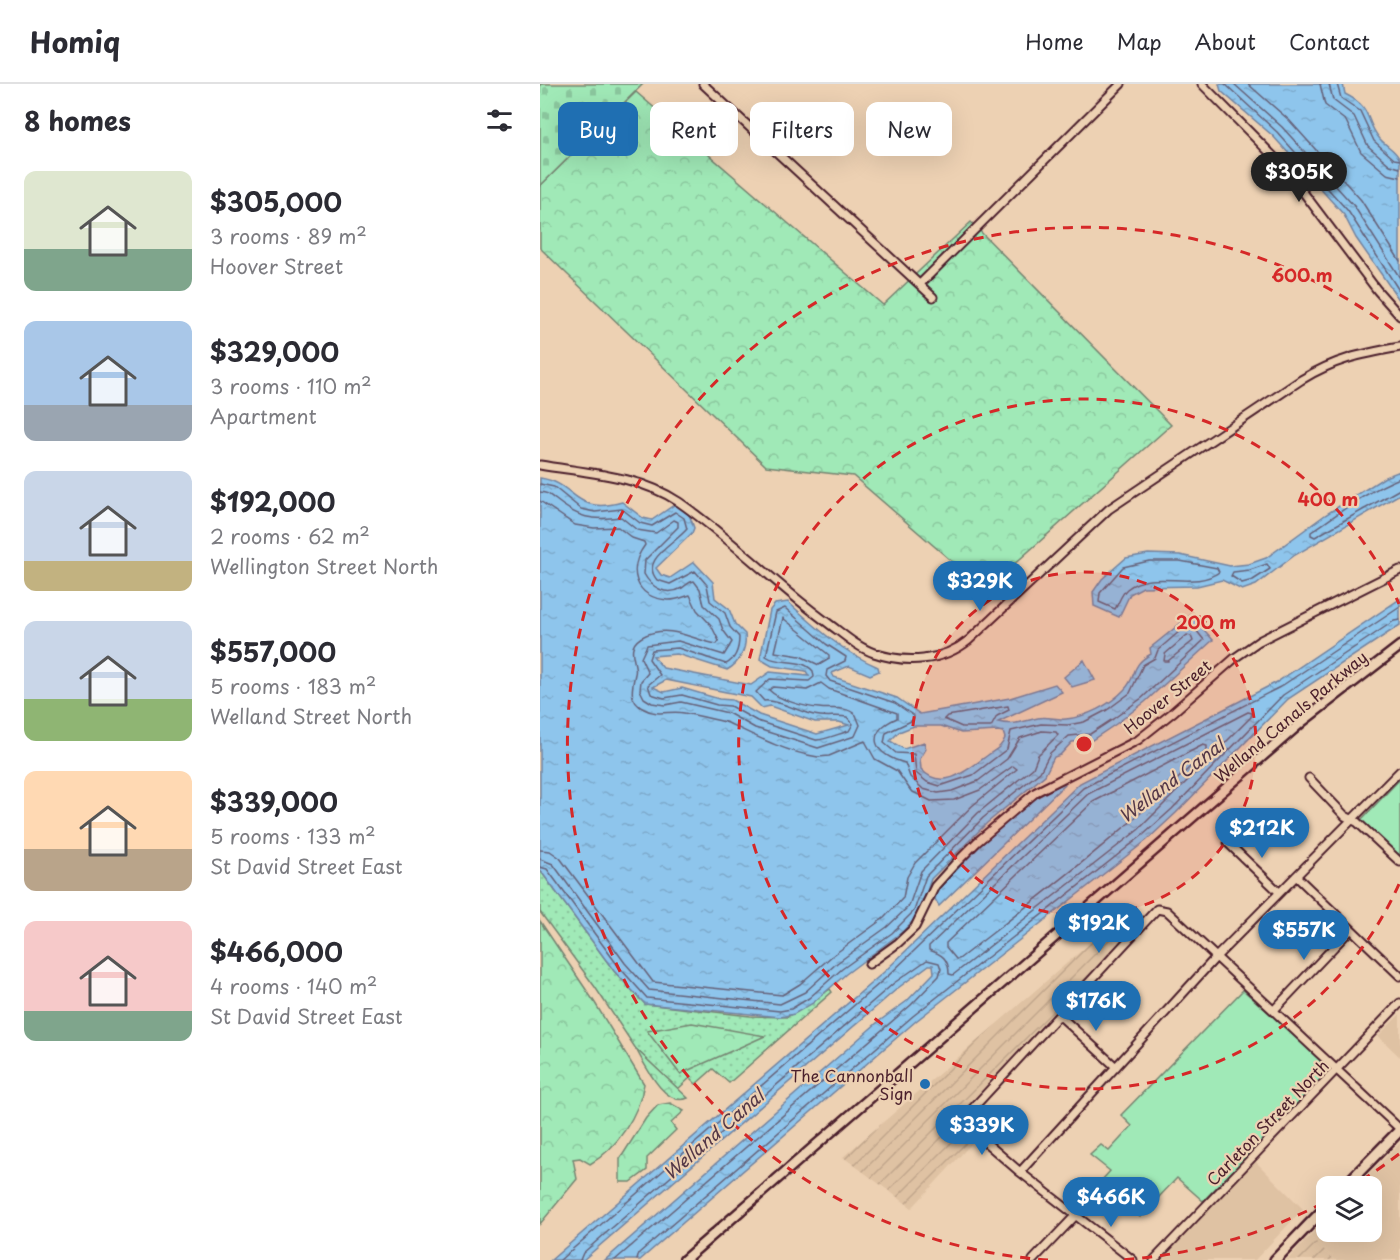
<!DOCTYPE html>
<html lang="en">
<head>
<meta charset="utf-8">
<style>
  :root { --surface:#fff; --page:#f2f2f3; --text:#2b2b33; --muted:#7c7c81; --line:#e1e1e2; --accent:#1f6fb2 }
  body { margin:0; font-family:"Playpen Sans",sans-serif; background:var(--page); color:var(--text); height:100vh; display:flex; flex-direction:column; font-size:22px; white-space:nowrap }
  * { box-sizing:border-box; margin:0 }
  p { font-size:20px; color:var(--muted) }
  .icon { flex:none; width:33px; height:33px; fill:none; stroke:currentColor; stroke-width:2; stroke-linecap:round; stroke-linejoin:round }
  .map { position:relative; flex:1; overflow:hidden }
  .panel { display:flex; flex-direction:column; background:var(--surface); width:540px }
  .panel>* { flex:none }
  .guide { position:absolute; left:18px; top:18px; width:570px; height:54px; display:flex; gap:12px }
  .controls { position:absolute; left:776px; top:1092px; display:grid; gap:12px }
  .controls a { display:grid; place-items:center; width:66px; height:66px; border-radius:12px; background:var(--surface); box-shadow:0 6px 24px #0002; font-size:30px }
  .price { position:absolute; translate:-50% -51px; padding:0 14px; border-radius:21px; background:var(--accent); color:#fff; font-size:20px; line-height:39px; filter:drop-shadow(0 2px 3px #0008) }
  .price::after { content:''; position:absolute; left:50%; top:36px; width:18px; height:14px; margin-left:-9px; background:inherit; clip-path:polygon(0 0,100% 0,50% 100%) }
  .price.active { background:#222; color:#fff }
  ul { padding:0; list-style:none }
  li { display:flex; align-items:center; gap:18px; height:150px; padding:0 24px }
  li span { display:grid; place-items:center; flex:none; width:168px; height:120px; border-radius:12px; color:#555 }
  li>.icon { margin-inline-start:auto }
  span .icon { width:72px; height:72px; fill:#fffc; stroke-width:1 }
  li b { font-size:26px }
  h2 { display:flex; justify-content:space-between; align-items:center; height:72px; padding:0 24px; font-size:26px }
  .pill { padding:0 21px; border-radius:12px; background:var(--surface); box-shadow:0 6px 24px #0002; font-size:21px; line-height:54px }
  .pill.active { background:var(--accent); color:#fff }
  header { display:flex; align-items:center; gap:36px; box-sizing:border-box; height:84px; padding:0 30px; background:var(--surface); border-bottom:2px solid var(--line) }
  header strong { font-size:28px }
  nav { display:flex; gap:33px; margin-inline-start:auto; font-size:21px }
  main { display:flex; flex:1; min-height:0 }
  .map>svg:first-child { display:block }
  .built { fill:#dfc2a3 }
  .industrial { fill:url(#industrial-furrows) }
  .grass { fill:url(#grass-dots); stroke:#758471; stroke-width:1.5 }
  .forest { fill:url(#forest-crowns); stroke:#758471; stroke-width:1.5 }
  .cemetery { fill:url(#cemetery-stones); stroke:#758471; stroke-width:1.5 }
  .park { fill:#a0e9b7; stroke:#758471; stroke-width:1.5 }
  .water { fill:url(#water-ripples); stroke:#73839f; stroke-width:1.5; fill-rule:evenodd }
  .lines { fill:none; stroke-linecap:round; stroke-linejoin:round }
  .shore { stroke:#656178; stroke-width:1.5 }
  .minor-casing { stroke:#4a1f2b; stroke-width:11 }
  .tertiary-casing { stroke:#4a1f2b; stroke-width:13 }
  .secondary-casing { stroke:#4a1f2b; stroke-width:14 }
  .minor { stroke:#edd1b3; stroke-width:7 }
  .tertiary { stroke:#edd1b3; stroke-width:8 }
  .secondary { stroke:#edd1b3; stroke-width:9 }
  .ring { fill:none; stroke:#d62828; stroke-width:3; stroke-dasharray:10 8 }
  .poi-dot { fill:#1f6fb2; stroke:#edd1b3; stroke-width:2 }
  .labels { text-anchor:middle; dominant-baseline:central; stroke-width:4.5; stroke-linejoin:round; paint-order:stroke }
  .street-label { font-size:16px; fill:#4a1f2b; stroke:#edd1b3 }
  .poi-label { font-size:16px; fill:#4a1f2b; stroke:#edd1b3; text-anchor:end }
  .water-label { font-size:18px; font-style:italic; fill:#543848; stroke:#edd1b3 }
  .centre { fill:#d62828; stroke:#edd1b3; stroke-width:3 }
  .ring-label { font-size:18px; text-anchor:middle; font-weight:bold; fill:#d62828; stroke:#edd1b3; stroke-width:4.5; stroke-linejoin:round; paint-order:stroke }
</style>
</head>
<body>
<header>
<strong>Homiq</strong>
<nav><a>Home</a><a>Map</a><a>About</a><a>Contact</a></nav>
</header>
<main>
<section class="panel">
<h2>8 homes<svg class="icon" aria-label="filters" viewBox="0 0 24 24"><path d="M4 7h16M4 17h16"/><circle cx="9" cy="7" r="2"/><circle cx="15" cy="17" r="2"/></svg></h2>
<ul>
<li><span style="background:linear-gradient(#dfe7d0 65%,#7fa58c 0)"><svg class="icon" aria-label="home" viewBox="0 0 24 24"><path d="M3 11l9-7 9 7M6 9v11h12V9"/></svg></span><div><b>$305,000</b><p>3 rooms · 89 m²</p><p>Hoover Street</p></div></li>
<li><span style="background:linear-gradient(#a9c7e8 70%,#9aa5b1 0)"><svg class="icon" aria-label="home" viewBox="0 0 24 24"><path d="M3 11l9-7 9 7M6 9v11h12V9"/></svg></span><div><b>$329,000</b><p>3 rooms · 110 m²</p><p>Apartment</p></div></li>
<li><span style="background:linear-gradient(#c9d6e8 75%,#c2b280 0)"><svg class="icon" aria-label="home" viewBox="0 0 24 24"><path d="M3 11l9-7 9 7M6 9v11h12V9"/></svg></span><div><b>$192,000</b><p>2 rooms · 62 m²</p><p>Wellington Street North</p></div></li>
<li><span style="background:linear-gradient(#c9d6e8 65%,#8fb573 0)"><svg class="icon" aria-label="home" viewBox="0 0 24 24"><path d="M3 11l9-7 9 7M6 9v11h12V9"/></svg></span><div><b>$557,000</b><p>5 rooms · 183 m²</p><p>Welland Street North</p></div></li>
<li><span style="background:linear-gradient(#ffd9b3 65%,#b9a48a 0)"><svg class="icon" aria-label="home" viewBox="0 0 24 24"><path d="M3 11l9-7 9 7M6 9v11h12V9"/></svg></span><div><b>$339,000</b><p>5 rooms · 133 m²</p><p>St David Street East</p></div></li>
<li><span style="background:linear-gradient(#f6c9c9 75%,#7fa58c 0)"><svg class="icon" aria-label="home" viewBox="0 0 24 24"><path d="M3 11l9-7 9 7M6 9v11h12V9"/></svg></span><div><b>$466,000</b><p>4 rooms · 140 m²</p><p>St David Street East</p></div></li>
</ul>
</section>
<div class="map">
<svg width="860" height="1176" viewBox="0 0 860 1176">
  <defs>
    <pattern id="industrial-furrows" width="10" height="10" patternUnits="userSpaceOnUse" patternTransform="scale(1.5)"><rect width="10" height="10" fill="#dfc2a3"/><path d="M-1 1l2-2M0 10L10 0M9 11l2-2" fill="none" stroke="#c1a68c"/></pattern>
    <pattern id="grass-dots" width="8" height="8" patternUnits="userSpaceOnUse" patternTransform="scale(1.5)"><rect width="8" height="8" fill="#a0e9b7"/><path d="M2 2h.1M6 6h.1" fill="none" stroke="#8bc79e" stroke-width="1.8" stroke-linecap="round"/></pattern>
    <pattern id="forest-crowns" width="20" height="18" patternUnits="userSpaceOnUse" patternTransform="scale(1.5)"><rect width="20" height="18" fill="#a0e9b7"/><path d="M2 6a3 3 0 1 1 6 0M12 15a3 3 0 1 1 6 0" fill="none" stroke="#8bc79e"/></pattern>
    <pattern id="cemetery-stones" width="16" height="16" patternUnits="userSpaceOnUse" patternTransform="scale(1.5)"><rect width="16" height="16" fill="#a0e9b7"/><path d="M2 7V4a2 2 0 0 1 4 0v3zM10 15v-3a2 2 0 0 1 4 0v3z" fill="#8bc79e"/></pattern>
    <pattern id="water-ripples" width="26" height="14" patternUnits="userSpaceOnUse" patternTransform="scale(1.5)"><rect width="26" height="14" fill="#8ec5ec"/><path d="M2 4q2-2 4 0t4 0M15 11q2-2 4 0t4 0" fill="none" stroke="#7ca9cb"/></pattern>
  </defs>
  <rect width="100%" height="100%" fill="#edd1b3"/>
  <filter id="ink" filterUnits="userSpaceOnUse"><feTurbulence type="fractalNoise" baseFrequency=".0167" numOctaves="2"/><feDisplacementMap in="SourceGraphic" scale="12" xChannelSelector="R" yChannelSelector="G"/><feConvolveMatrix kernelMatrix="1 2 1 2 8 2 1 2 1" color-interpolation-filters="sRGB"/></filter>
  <g filter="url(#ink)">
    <path class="built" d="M860 930V973L838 952Z
      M860 1059V1176H795L770 1152 786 1134V1148H831V1102H817Z
      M713 1075 763 1125 715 1176H618Z"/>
    <path class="industrial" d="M564 847 577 860 411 1040 432 1059 372 1124 303 1073Z
      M770 1152 795 1176H747Z"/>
    <path class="grass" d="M0 786 74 887 105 920 210 932 247 933 290 905 292 908 189 999 173 985 156 1000 150 994 138 1005 96 965 55 903 0 828Z"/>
    <path class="forest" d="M96 8 343 221 431 138 631 341 445 506 313 392 226 382 0 164V102Z
      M0 837 55 919 104 1000C99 1030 77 1065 50 1080L40 1074 33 1075 37 1095 0 1140Z
      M152 939 225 952 140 990 107 947Z
      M96 965 148 1014C125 1024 105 981 96 965Z
      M130 1019 144 1027 131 1039 136 1046 107 1074V1086L91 1098H80V1075L106 1034 118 1021Z"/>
    <path class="cemetery" d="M0 0H103L0 102Z"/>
    <path class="park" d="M860 695V773L821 736Z
      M703 906 787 980V991L663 1117 637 1094 600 1133 562 1096 570 1087 550 1071 561 1061 569 1067 592 1042 581 1031Z"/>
    <path class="water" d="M679 0H803L805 10C834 24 824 37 840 55 847 63 856 66 860 76V217L816 154 804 131 733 52 681 7Z
      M860 387V410L755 471 716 501 702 506 682 496 657 502 603 503 590 510 579 533 554 522 553 508 562 495 586 474 608 470 640 471 690 482 709 480 726 474 785 431 845 393Z
      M0 394C37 399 33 432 82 418L103 434 112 436 134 421C148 423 150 432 154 444L152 449 116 484 121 491 130 494 154 478 173 498 175 514 189 525 195 540 205 550C207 564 200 579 187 586L137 570 113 572 123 584 211 601 230 588 269 592 266 587 232 582 220 575 230 526 235 520 248 518C278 545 301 567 338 583L339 587 330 591 309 582 292 589 294 593 357 614 380 630 470 614 515 600 522 608 458 638C474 642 483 637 498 634 507 632 517 636 526 635 546 633 570 621 584 606 598 592 589 582 611 570L610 564 651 531 673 556 605 618 576 640 552 656 532 658 520 671 514 673 505 691 447 739 391 795 379 831 362 848 306 890 273 919 254 930 241 933 105 920 74 887 0 786ZM126 596 211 613 222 624 230 622 275 638H299L309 641 277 650 219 631 192 616 179 615 142 604 124 608 113 603ZM374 642H401L421 649 458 647 463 648 465 654C461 664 456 665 448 671 429 685 402 709 381 685L380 675 386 665 384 658 364 665 350 657 359 648Z
      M860 515V541L748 615 636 729 607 756 376 937 100 1176H65L338 938 367 917 394 889 393 881H389L358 904 43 1176H11L344 888 540 699 737 598Z
      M544 576 555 596 532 603 524 593Z
      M524 699 525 700 399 822 395 815 397 806C435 768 473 720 524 699Z"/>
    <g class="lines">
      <path class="shore" d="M685 0 737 48 808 127 860 208
        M694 0 742 43 814 122 860 194
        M708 0 749 36 821 116 860 177
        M780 0 785 21 806 37 821 68 847 90 860 93
        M789 0 793 16 814 32 828 62 850 81 860 84
        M797 0 801 14 820 27 834 57 854 75 860 76
        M860 394C829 406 799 429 771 448V451L775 453 860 405
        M0 400 14 403 41 425 55 428 82 425 100 439 112 442 135 428 144 434 147 445C132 462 100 476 117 496L130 500 155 487 167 501 170 517 185 529 190 543 199 553C199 563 196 575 186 580L138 564 112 566 109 575 120 591 108 601 111 610 124 614 142 611 177 621 190 622 217 637 276 656C282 657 301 649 309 647L313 640 307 633C296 631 285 634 274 631 260 628 236 615 224 617L216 608 230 595 269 597 274 593 273 587C261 573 240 582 226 572L236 528 245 524 286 560 306 573 305 577 287 586 286 592 290 597 355 619 374 632 373 636 346 649 344 659 356 669 374 670 376 689 387 698 400 702 433 691 467 665 471 647 501 640 528 641 544 638 567 626 590 609 603 581 615 574 618 566 648 540 652 541 664 556 602 614 573 635 550 650 529 652 510 669 500 688 443 734 386 792 374 827 352 849 302 885 269 914 251 925 240 927 107 914 79 883 7 785 0 783
        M0 408C9 409 9 411 16 416 38 434 52 437 81 433L97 446 116 449 134 436 138 438V443L105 476 104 490C111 503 126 513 142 504 147 501 148 498 154 497L160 505 164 521 179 535 183 546 192 558 184 571 138 557 107 561 101 574 108 589 101 597 100 606 104 614 112 619 125 621 141 618 188 629 215 644 278 664 315 652 320 641 316 631C305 621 292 626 279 624 264 623 239 616 229 606L233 603 267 606 281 599 289 605 357 629V634C323 649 334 671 365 679L370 693 383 705 398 709 412 707 438 697 467 675 480 654 502 647 516 648 518 651 498 671 493 684 438 729 381 787 369 822 347 843 297 879 265 908 240 920 109 906 85 879 13 780 0 775
        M0 417 35 441 54 444 78 443 92 454 104 458 105 461C87 485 94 513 127 516 135 517 143 513 150 511L157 526 171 541 179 557 177 560C153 556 131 540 106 551 81 562 99 578 95 590 92 604 88 617 104 625 118 633 130 626 144 629 154 631 180 636 188 639 217 653 246 668 278 673L289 672 325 657 335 675 357 687 371 707 391 717 414 716 440 706 473 682 477 685 432 722 375 779 367 793 363 814 344 834 292 872 260 900 242 911 113 898 20 774 10 767 0 766
        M609 477H640L677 484 679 488C654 507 613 484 587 505 581 510 579 519 575 525L559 518 560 509 583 483Z
        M727 480 730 485 713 496 702 499 691 492 693 488 710 486Z
        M243 534 289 571V575L279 581 260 572 235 568Z
        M647 551 651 552 653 557 628 577H624L625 570Z
        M468 622 469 626 457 632 451 643H422L404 635 407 632Z
        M708 628 712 629 711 633 598 746 413 891 409 890C409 875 402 870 389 866V862L548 710Z
        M663 661 667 662V666C591 744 505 808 419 875H416L406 863V859L553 718Z
        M20 1176 348 892 543 704 740 603 860 523
        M40 1176 43 1169 354 899 387 876 399 879 401 885 399 892 371 921 75 1176
        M97 1176 99 1169 373 932 603 751 632 725 743 611 854 537 860 536"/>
      <g class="minor-casing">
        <path id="minor" d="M163 0 393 213
          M662 0 745 84 837 206 860 232
          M380 200 581 0
          M0 381C47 389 99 391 139 418 192 455 237 502 288 539 303 550 317 563 334 569 366 580 402 578 429 556L569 425 761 296C795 275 821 270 860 263
          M769 694 805 732 817 738 860 778
          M688 759 739 808
          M756 792 860 892
          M329 880 358 859 375 843 395 802 414 781 437 758 496 708 598 656 632 629 696 573 719 557 860 486
          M734 926 811 845
          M520 932 576 983
          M480 1088 677 872 860 687
          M493 1176 535 1132
          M593 1176 480 1088 421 1037 617 825 627 827 860 1045
          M614 1176 860 919"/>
      </g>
      <g class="tertiary-casing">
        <path id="tertiary" d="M144 1176 763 637 860 562"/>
      </g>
      <g class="secondary-casing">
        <path id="secondary" d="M805 1102 860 1046
          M735 1176 786 1123"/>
      </g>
      <use href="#minor" class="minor"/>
      <use href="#tertiary" class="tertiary"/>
      <use href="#secondary" class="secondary"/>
    </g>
  </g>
  <circle cx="544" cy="660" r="172" fill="#d62828" fill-opacity=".12"/>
  <g class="ring">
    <circle cx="544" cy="660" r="172"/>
    <path d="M859 800A345 345 0 1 1 859 520"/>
    <path d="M859 1070A517 517 0 0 1 814 1101M783 1119A517 517 0 0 1 580 1176M508 1176A517 517 0 1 1 859 250"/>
  </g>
  <circle class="poi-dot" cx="385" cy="1000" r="6"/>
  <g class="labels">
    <g class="street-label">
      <text transform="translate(627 612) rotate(-39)">Hoover Street</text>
      <text transform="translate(750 632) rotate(-40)">Welland Canals Parkway</text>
      <text transform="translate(727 1038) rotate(-46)">Carleton Street North</text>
    </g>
    <g class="poi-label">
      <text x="373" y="991">The Cannonball<tspan x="373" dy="18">Sign</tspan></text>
    </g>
    <g class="water-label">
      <text transform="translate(631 696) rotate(-37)">Welland Canal</text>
      <text transform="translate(173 1050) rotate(-41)">Welland Canal</text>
    </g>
  </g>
  <circle cx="544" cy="660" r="9" class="centre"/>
  <g class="ring-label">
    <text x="762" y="198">600 m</text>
    <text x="788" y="422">400 m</text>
    <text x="666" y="545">200 m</text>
  </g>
</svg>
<div class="controls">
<a><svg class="icon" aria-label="layers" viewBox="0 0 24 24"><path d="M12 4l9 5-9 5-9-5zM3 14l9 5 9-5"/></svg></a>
</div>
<b class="price active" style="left:759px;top:119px">$305K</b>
<b class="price" style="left:440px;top:528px">$329K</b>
<b class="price" style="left:722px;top:775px">$212K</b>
<b class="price" style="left:559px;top:870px">$192K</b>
<b class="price" style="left:764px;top:877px">$557K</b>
<b class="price" style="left:556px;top:948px">$176K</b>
<b class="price" style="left:442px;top:1072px">$339K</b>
<b class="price" style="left:571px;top:1144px">$466K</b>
<div class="guide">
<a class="pill active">Buy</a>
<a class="pill">Rent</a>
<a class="pill">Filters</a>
<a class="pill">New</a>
</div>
</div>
</main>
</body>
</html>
